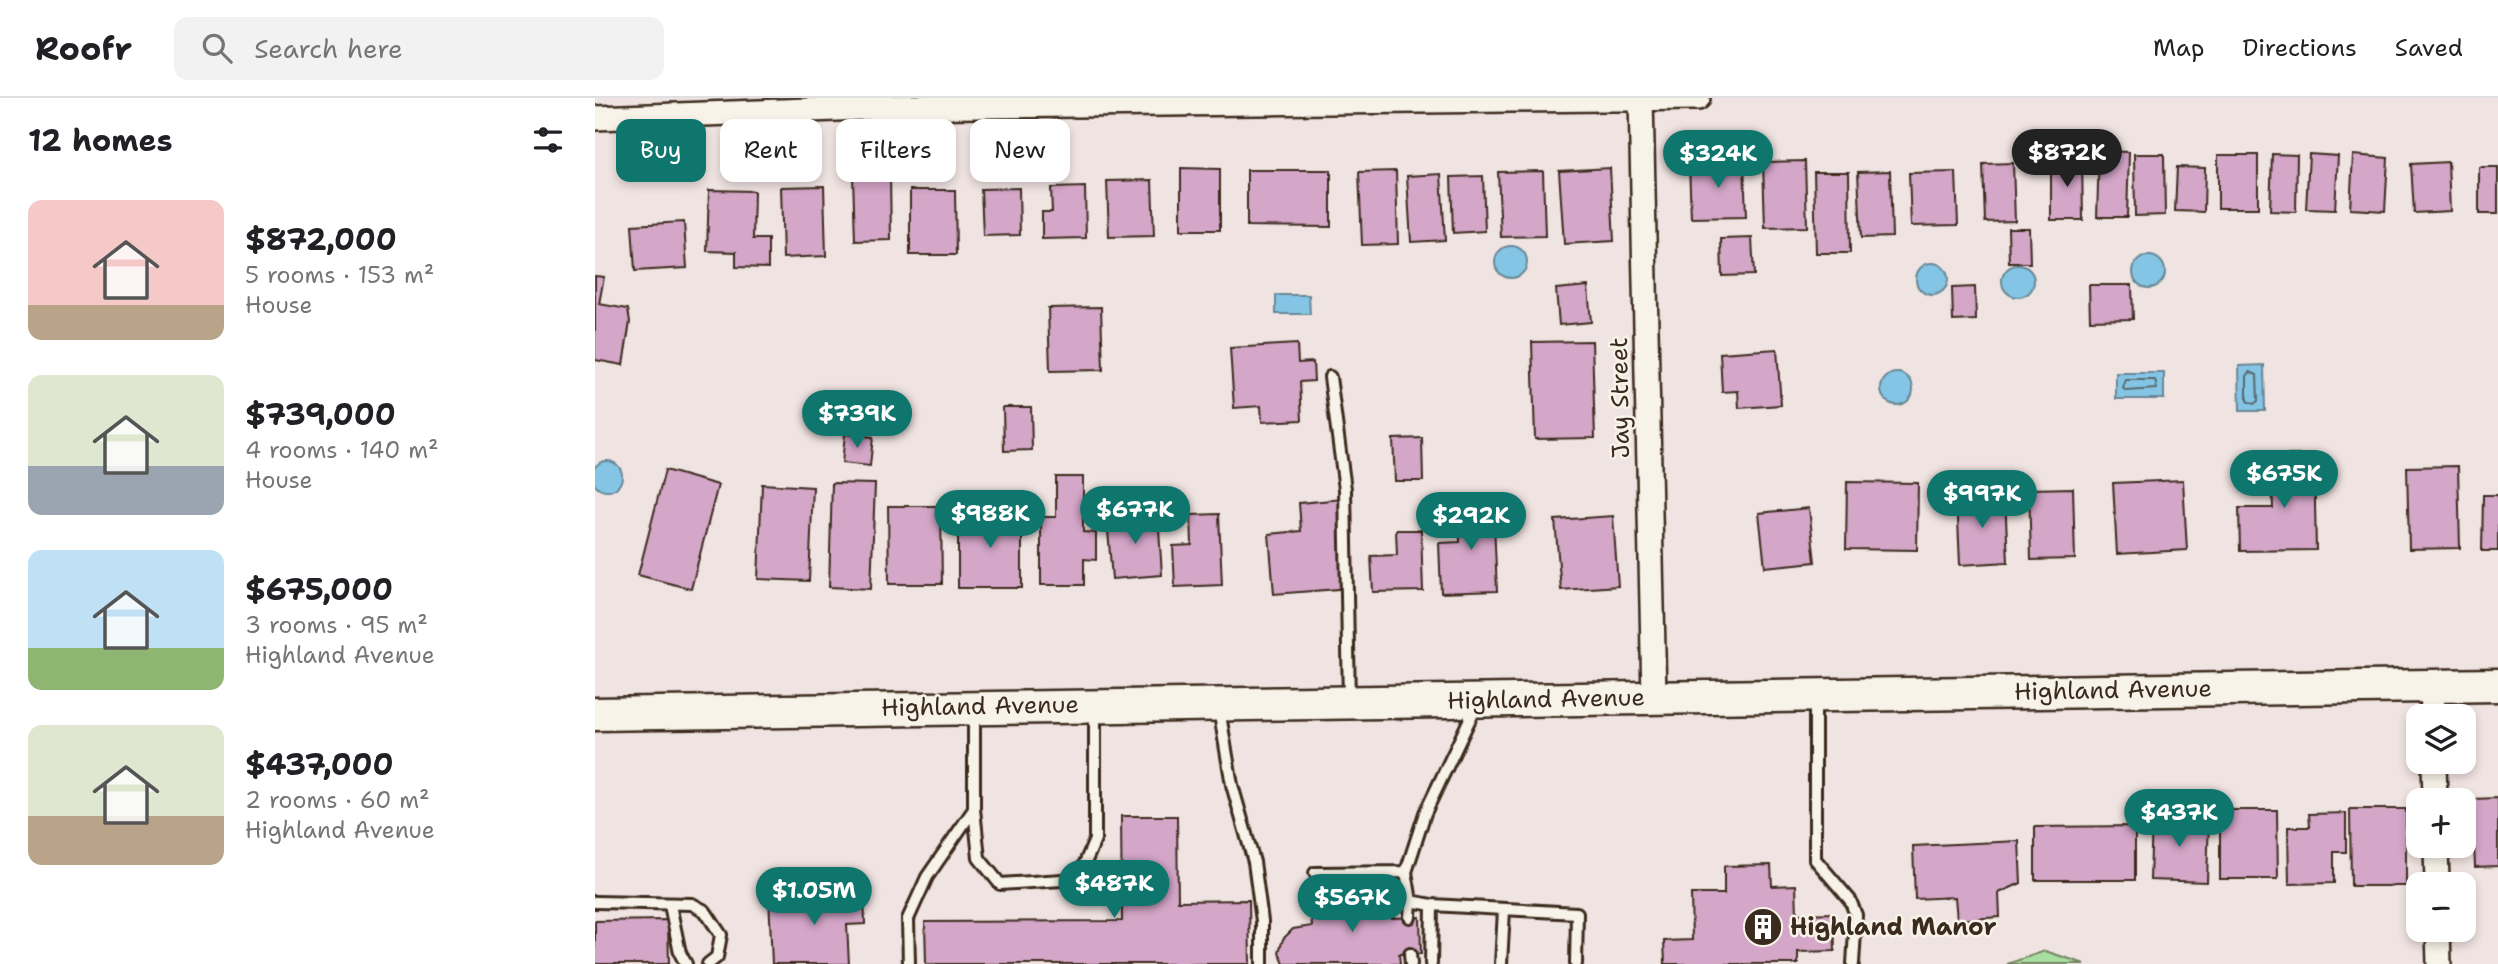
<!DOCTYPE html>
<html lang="en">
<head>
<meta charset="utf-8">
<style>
  :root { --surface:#fff; --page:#f2f2f2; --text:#202124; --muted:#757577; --line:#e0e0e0; --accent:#0f766e }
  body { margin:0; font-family:"Shantell Sans",sans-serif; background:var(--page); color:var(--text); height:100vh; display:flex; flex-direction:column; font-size:26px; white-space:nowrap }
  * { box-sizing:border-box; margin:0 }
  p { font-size:23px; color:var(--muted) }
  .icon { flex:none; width:38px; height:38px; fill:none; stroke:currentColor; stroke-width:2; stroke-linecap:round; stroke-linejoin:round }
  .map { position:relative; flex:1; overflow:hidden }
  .side { display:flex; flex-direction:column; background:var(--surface); width:595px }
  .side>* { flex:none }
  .guide { position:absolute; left:21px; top:21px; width:665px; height:63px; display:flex; gap:14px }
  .buttons { position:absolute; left:1811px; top:606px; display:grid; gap:14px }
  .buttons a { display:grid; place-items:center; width:70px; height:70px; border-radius:14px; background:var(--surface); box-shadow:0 4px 10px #0003; font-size:35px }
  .price { position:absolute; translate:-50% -60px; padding:0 16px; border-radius:24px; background:var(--accent); color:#fff; font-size:23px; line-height:46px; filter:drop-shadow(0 2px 4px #0008) }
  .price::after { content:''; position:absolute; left:50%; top:42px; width:21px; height:16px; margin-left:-10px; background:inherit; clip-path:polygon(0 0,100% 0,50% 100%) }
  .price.active { background:#222; color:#fff }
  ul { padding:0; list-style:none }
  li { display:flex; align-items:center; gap:21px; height:175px; padding:0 28px }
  li span { display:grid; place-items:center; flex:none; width:196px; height:140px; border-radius:14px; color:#555 }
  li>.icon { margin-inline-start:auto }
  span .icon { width:84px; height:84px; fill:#fffc; stroke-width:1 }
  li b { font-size:30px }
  h2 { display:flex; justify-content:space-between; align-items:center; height:84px; padding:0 28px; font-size:30px }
  .pill { padding:0 24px; border-radius:14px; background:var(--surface); box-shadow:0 4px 10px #0003; font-size:24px; line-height:63px }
  .pill.active { background:var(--accent); color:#fff }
  header { display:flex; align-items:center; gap:42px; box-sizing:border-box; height:98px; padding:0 35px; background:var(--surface); border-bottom:2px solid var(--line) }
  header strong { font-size:33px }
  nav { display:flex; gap:38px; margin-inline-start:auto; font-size:24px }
  .search { width:490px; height:63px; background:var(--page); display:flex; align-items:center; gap:18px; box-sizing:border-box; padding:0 24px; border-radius:14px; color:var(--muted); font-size:26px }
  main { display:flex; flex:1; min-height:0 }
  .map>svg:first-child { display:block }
  .green { fill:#a8dea1; stroke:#728460; stroke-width:2 }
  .water { fill:#84c5e5; stroke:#678795; stroke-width:2 }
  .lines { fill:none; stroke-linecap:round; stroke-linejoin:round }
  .shore { stroke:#58686e; stroke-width:2 }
  .building { fill:#d4a6c8; stroke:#3b2a1e; stroke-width:2 }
  .lane-casing { stroke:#3b2a1e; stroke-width:16 }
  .street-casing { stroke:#3b2a1e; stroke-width:28 }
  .secondary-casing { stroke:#3b2a1e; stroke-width:37 }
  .lane { stroke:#f7f3e8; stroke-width:10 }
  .street { stroke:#f7f3e8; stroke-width:23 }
  .secondary { stroke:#f7f3e8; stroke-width:32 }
  .labels { text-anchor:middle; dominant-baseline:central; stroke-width:5; stroke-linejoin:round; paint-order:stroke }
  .street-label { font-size:24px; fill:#3b2a1e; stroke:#f7f3e8 }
  .poi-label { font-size:24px; font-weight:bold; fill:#3b2a1e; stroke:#f7f3e8; text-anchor:start }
</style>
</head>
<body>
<header>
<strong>Roofr</strong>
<div class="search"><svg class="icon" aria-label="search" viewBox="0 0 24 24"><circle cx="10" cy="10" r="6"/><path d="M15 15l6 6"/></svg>Search here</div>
<nav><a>Map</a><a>Directions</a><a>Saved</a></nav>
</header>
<main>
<section class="side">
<h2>12 homes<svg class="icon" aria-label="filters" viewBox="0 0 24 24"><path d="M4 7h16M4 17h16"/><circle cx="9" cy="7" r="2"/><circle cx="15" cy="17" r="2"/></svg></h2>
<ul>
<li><span style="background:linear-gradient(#f6c9c9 75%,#b9a48a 0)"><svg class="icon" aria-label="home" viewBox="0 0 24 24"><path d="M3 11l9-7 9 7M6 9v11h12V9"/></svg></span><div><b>$872,000</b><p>5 rooms · 153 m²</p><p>House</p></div></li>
<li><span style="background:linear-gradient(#dfe7d0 65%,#9aa5b1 0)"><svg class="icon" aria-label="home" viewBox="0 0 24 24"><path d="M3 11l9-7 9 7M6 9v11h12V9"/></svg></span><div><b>$739,000</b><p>4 rooms · 140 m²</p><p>House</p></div></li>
<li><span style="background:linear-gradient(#bfe0f5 70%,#8fb573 0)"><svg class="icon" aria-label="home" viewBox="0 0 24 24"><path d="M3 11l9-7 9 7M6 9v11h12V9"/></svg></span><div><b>$675,000</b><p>3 rooms · 95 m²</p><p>Highland Avenue</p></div></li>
<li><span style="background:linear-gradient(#dfe7d0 65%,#b9a48a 0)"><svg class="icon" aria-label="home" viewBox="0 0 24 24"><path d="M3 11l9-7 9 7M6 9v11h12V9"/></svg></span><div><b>$437,000</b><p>2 rooms · 60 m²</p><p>Highland Avenue</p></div></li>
</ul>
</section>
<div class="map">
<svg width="1903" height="866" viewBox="0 0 1903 866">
  <rect width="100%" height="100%" fill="#f0e4e2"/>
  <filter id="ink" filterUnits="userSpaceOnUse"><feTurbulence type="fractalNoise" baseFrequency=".0143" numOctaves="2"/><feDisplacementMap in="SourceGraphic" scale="14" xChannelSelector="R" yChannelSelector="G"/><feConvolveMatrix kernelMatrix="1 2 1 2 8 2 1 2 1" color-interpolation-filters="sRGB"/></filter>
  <g filter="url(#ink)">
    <path class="green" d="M1450 853 1490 866H1412Z"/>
    <path class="water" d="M900 164a16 16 0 1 1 32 0a16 16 0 1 1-32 0Z
      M1538 174a16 16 0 1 1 32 0a16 16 0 1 1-32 0Z
      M1321 181a16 16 0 1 1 32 0a16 16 0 1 1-32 0Z
      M1407 183a16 16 0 1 1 32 0a16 16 0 1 1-32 0Z
      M681 197H714L715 216H681Z
      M1669 267 1670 313H1645L1644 268Z
      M1521 275H1569V301H1521Z
      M1286 291a16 16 0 1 1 32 0a16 16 0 1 1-32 0Z
      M-3 378a15 15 0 1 1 30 0a15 15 0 1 1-30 0Z"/>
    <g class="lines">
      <path class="shore" d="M1655 274 1662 277 1663 303 1659 306 1652 303V278Z
        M1531 282H1560L1562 291 1531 293 1528 290Z"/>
    </g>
    <path class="building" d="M1504 53 1534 54 1532 119H1502Z
      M1539 56H1569L1570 117 1540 118Z
      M1677 56 1702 57 1701 114 1675 113Z
      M1714 56 1743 58 1740 112 1711 111Z
      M1623 57H1663V110H1623Z
      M1758 57 1793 60 1790 113 1755 111Z
      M1456 60H1487L1488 122H1456Z
      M1149 63 1151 119 1096 120 1094 65Z
      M1210 63 1212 129 1170 130 1168 64Z
      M1853 64 1855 113 1819 115 1816 66Z
      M1418 65 1420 123 1390 124 1388 66Z
      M1582 69 1610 70 1609 114 1580 113Z
      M1884 69H1903V116H1884Z
      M586 70 625 71V132H586Z
      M1015 70 1019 143 969 146 964 73Z
      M652 72H736V129L652 128Z
      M801 73 803 146 767 147 764 74Z
      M948 73 950 138 906 139 903 74Z
      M1295 73 1297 139 1266 140 1263 74Z
      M1219 74H1254L1255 155H1221Z
      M1361 74 1363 127 1316 128 1314 75Z
      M846 76 850 142 816 144 812 78Z
      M295 77 296 142 260 143 258 78Z
      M888 78 890 133 858 135 856 79Z
      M557 82 559 138 514 139 512 83Z
      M229 88 231 158 188 160 186 89Z
      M490 89 491 140 447 141V114H457L456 90Z
      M424 90 425 137 388 138 386 91Z
      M114 92 159 93 158 141H173V170L141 169V154L112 153Z
      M315 92H360L361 157H315Z
      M89 124 92 170 40 173 37 127Z
      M1413 130H1434L1435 165H1414Z
      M1157 140 1159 177 1127 178 1126 141Z
      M0 178 9 179 4 206 33 211 35 224 28 267 0 262Z
      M1494 187H1537L1538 221 1495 222Z
      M993 188 996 224 964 227 961 191Z
      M1380 189 1381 222 1358 223 1357 190Z
      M506 209 508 272 455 273 453 210Z
      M997 243 1000 340 940 341 937 244Z
      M702 246 703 265 718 264 719 283 705 284 707 322 667 324 666 308 639 310 635 250Z
      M1182 251 1186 307 1144 310 1143 293 1127 294 1125 255Z
      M408 309H436L437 352 409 353Z
      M250 336 278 339 275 368 247 365Z
      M827 340 828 383H800L798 341Z
      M1676 357H1719L1721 452 1645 453 1644 410H1678Z
      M1863 368 1865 450 1814 451 1812 369Z
      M70 372 123 387 96 491 43 477Z
      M461 379H488V434L501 435V462L489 461V487H446V419H461Z
      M1588 382 1592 452 1522 456 1518 385Z
      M1252 384 1323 385 1322 452 1251 451Z
      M237 385 280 386 276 491 234 489Z
      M167 386 218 389 214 483 163 481Z
      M1478 390 1480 461 1436 462 1434 391Z
      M1410 397 1413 464 1365 467 1362 400Z
      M1888 397H1903V453H1887Z
      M748 401 756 490 679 496 674 436 706 433 704 405Z
      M898 402 902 493 846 495 844 445 865 444 864 404Z
      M293 408H346L347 486H294Z
      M1214 410 1220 464 1170 469 1164 415Z
      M363 413H427V490H363Z
      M563 416 567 477 517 481 512 420Z
      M624 416 627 487 580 489 578 448 597 447 596 417Z
      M1018 418 1023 488 966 492 960 422Z
      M801 432H826L828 493 778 494 776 458 802 457Z
      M1903 700V768L1880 769 1877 701Z
      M1755 711H1811V788H1756Z
      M1625 712H1682L1683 781H1625Z
      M1751 715V754H1739V785L1694 786 1693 729H1715L1714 716Z
      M526 718H582L583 803 654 802 655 866H331L330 824 527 823Z
      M1557 718 1614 720 1612 784 1555 782Z
      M1540 728V782H1440V729Z
      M1424 743 1426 785 1404 795 1405 819 1362 822 1360 799 1320 801 1318 748Z
      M1176 767 1177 788 1201 787 1202 816 1239 815 1240 853 1203 854V866H1070L1069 843 1097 842 1096 796H1129V768Z
      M734 792H769L771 809 794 807 796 820 825 819 826 856H804L805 866H689L684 854 688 841 698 831 717 828 716 812 736 809Z
      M269 794 270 826 252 827 254 866H177L174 798Z
      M73 822 74 866H0V823Z"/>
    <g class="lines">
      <g class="lane-casing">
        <path id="lane" d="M735 279 750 391 754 602
          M1220 599V761L1255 802 1261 817 1258 866
          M882 606 830 715 811 774 816 803 837 807 982 815 981 866
          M624 611 637 687 659 764 667 823V866
          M379 614V711L384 760 405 786 483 781 500 742V611
          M720 775 811 774
          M0 804 97 806 110 813 126 837 122 859 113 866
          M75 807 85 855 91 866
          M815 819 816 803
          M815 856 816 866
          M314 866 313 821 332 779 379 711
          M836 866 837 807
          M906 866 909 812"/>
      </g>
      <g class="street-casing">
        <path id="street" d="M1046 0 1059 599
          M0 20 297 9 1103 0
          M1837 588 1838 618
          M1839 663 1840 702
          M1841 747 1842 786
          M1843 831 1844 866"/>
      </g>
      <g class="secondary-casing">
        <path id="secondary" d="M0 616 1903 587"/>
      </g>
      <use href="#lane" class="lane"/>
      <use href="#street" class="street"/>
      <use href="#secondary" class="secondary"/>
    </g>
  </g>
  <defs>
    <g id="building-disc" transform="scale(2.0125)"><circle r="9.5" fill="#3b2a1e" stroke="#f7f3e8"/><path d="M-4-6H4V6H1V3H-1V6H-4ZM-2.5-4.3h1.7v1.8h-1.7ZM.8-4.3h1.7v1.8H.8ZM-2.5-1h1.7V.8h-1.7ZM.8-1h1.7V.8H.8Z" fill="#fff"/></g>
  </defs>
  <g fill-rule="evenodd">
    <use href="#building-disc" x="1168" y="829"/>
  </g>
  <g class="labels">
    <g class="street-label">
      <text transform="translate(1025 300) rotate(-91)">Jay Street</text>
      <text transform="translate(1518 592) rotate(-1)">Highland Avenue</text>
      <text transform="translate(951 601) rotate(-1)">Highland Avenue</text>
      <text transform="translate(385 608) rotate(-1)">Highland Avenue</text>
    </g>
    <g class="poi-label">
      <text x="1195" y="829">Highland Manor</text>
    </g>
  </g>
</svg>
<div class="buttons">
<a><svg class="icon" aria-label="layers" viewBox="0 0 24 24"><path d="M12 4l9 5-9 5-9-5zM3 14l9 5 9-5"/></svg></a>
<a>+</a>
<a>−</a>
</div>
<b class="price active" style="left:1472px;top:91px">$872K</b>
<b class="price" style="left:1123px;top:92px">$324K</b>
<b class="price" style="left:262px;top:352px">$739K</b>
<b class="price" style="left:1689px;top:412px">$675K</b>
<b class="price" style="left:1387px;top:432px">$997K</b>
<b class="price" style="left:540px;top:448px">$677K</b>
<b class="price" style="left:395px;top:452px">$988K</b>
<b class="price" style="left:876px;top:454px">$292K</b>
<b class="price" style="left:1584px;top:751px">$437K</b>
<b class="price" style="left:519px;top:822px">$487K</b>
<b class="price" style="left:219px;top:829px">$1.05M</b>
<b class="price" style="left:757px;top:836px">$567K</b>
<div class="guide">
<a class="pill active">Buy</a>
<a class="pill">Rent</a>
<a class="pill">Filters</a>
<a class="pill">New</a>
</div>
</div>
</main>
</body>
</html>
